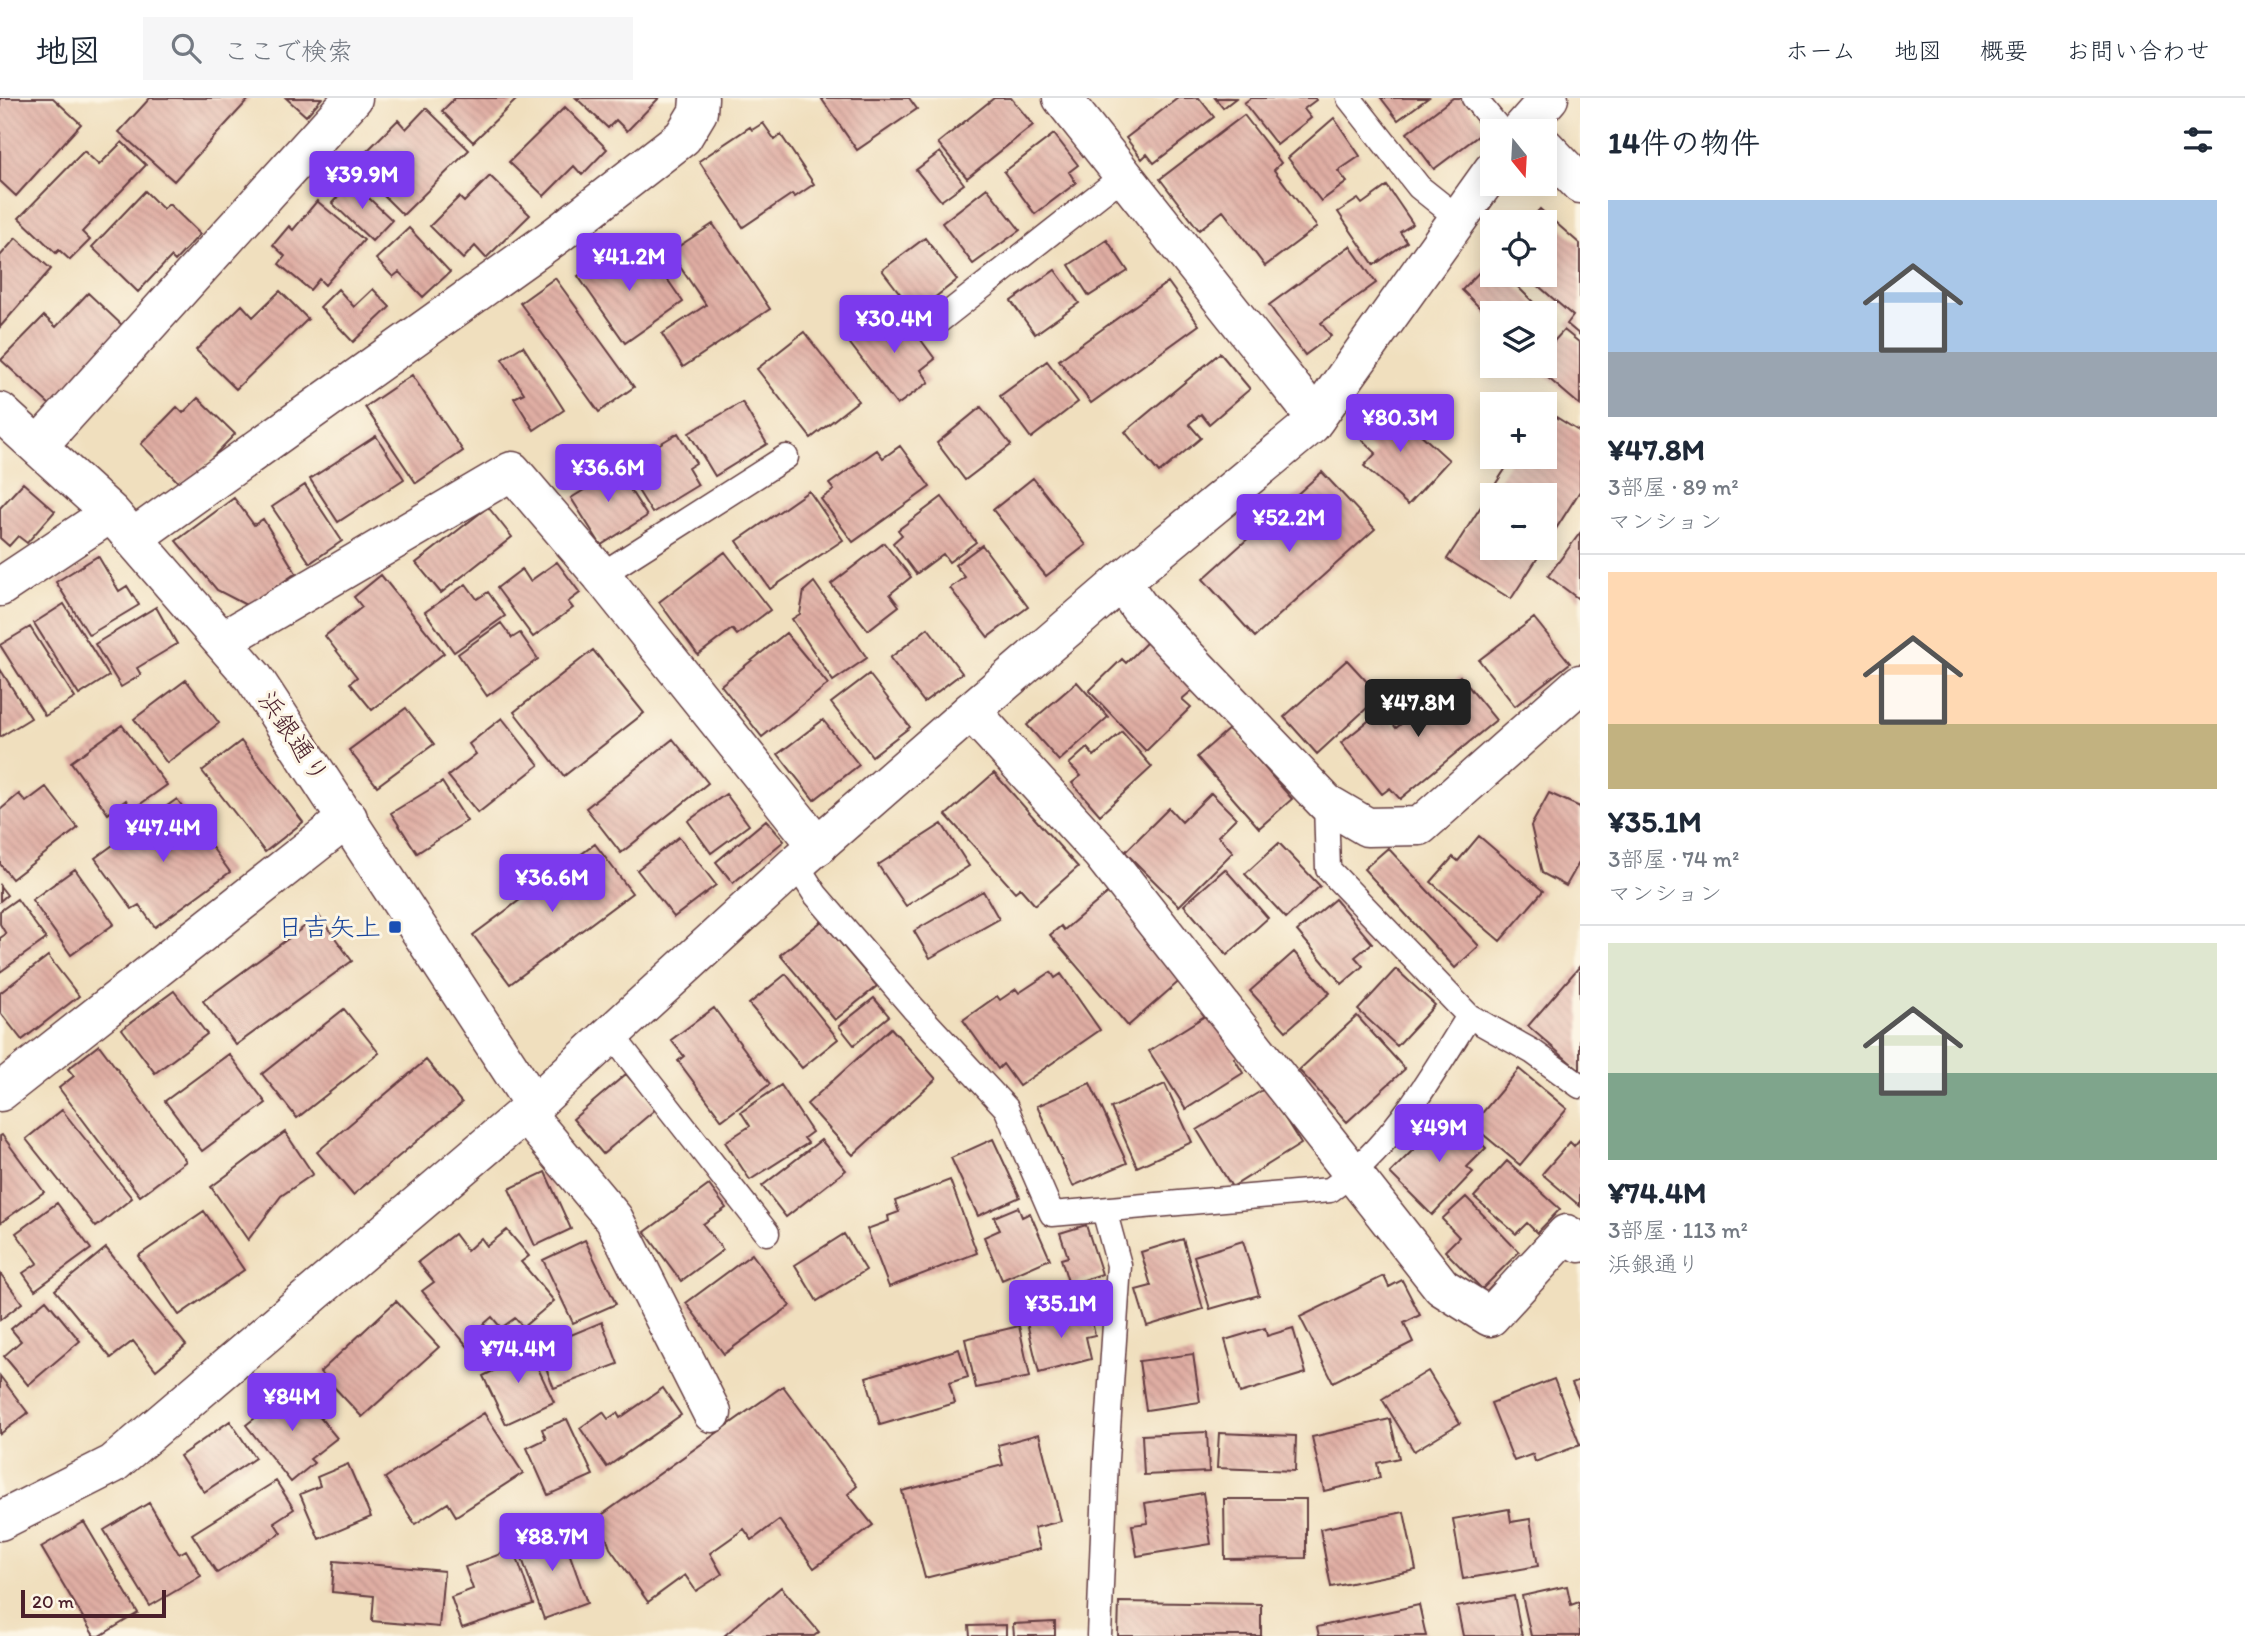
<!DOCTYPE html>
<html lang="ja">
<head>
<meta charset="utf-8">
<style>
  :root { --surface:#fff; --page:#f6f6f7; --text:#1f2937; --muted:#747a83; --line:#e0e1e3; --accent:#7c3aed }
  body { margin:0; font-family:Itim,"Klee One",sans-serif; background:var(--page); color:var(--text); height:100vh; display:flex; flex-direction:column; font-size:26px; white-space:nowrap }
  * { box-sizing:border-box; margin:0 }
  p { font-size:23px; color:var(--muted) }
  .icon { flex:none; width:38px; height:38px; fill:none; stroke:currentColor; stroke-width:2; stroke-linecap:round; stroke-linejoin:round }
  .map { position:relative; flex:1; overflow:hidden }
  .details { display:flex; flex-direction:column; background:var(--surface); width:665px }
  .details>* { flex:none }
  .needle { width:46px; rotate:162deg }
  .buttons { position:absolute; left:1480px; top:21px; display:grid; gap:14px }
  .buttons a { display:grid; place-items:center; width:77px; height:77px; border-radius:0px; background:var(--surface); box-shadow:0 4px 18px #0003; font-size:35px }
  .scale { position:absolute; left:21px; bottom:18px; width:145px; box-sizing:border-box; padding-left:7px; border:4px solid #4a1f2b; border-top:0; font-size:19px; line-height:24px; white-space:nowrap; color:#4a1f2b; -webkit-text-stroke:5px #fcf5e5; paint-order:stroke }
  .price { position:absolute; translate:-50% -60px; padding:0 16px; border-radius:7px; background:var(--accent); color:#fff; font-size:23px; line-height:46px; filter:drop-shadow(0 2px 4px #0008) }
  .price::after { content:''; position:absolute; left:50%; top:42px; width:21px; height:16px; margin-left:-10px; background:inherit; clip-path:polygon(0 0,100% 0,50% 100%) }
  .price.selected { background:#222; color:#fff }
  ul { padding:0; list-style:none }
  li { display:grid; align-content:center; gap:14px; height:371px; padding:0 28px }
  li+li { border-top:2px solid var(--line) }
  li span { display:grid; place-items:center; height:217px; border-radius:0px; color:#555 }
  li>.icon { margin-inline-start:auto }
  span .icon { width:126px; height:126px; fill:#fffc; stroke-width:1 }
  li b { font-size:30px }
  h2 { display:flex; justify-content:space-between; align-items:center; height:84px; padding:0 28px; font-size:30px }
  header { display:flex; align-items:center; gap:42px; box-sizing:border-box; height:98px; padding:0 35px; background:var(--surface); border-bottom:2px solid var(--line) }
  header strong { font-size:33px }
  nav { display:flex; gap:38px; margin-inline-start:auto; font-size:24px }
  .search { width:490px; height:63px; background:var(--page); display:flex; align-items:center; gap:18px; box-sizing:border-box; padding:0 24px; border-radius:0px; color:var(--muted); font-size:26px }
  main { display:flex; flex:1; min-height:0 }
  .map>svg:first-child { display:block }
  .building { fill:url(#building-back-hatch) }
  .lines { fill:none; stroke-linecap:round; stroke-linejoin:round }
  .service-casing { stroke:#633c41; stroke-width:27 }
  .minor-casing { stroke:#633c41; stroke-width:41 }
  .tertiary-casing { stroke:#633c41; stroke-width:41 }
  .service { stroke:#fff; stroke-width:24 }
  .minor { stroke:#fff; stroke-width:38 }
  .tertiary { stroke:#fff; stroke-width:38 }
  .transit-dot { fill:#1a4fb4; stroke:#fcf5e5; stroke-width:2.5 }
  .labels { text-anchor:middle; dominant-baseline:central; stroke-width:6; stroke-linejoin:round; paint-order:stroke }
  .street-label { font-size:26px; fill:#4a1f2b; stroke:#fcf5e5 }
  .transit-label { font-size:26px; fill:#164399; stroke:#fcf5e5; text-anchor:end }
</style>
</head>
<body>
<header>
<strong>地図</strong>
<div class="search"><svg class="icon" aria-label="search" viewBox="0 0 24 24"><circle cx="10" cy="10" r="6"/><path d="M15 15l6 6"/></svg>ここで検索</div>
<nav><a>ホーム</a><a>地図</a><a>概要</a><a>お問い合わせ</a></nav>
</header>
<main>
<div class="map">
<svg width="1580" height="1538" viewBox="0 0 1580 1538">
  <defs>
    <pattern id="building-back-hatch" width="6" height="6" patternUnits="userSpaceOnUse" patternTransform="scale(1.75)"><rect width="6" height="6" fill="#dfada3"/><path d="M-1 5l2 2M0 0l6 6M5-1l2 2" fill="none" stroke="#c1948c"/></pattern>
  </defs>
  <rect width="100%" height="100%" fill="#fcf5e5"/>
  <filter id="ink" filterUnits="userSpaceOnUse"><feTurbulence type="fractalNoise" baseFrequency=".0143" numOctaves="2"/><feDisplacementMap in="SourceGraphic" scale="14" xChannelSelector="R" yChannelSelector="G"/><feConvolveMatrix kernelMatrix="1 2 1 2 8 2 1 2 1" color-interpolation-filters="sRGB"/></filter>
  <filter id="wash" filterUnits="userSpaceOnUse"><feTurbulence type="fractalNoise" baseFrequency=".00686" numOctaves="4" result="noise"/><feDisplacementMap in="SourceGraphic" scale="28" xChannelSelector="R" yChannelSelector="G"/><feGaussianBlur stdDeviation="1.57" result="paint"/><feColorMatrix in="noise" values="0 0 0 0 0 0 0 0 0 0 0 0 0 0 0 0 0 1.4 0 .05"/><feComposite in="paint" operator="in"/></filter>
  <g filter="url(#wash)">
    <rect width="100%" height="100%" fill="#f0dfbe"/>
    <g id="blocks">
      <path class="building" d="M0 0H53L81 26 16 98 0 83Z
        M150 0H250L174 83 119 34Z
        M286 0H322L306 18Z
        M455 0H518L473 44 442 13Z
        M576 0H659L627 33 616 22 608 30Z
        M821 0H909L917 11 857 52Z
        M994 0H1011L1033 27 967 80 938 45Z
        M1178 0H1199L1214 19 1154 65 1147 56 1142 61 1126 40Z
        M1215 0H1236L1223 10Z
        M1251 0H1315L1316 2 1304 11 1311 20 1277 47 1244 5Z
        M1381 0H1428L1398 22Z
        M1453 0H1461L1486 32 1434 71 1407 35Z
        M565 9 607 51 582 77 574 68 544 98 509 64Z
        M426 10 469 52 403 117 353 67 398 22 406 31Z
        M1244 17 1281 65 1274 72 1317 129 1265 168 1223 113 1199 132 1160 81Z
        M1334 20 1360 58 1338 73 1347 84 1321 103 1288 60Z
        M763 25 775 42 781 37 814 86 795 99 792 96 743 129 699 63 750 29 752 32Z
        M1054 36 1078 67 1069 74 1076 85 1035 116 1004 74Z
        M122 44 146 67 82 134 90 142 70 162 59 152 56 155 19 120 84 53 99 67Z
        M940 54 964 86 941 103 916 72Z
        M490 78 530 117 486 160 475 148 463 161 430 128 459 99 464 104Z
        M352 84 392 122 372 143 332 105Z
        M1387 88 1413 126 1400 134 1407 144 1374 167 1338 114 1358 101 1362 106Z
        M987 90 1020 132 973 166 942 125Z
        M145 93 163 111 169 106 200 136 175 163 171 159 138 194 92 149Z
        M317 103 364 142 325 187 319 181 310 192 279 166 285 158 273 147 289 128 293 132Z
        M1540 111 1580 146V237L1567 226 1573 218 1526 177H1545V124H1528Z
        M713 126 770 211 683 269 662 236 706 207 670 154Z
        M409 130 450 174 423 199 399 174 393 179 376 161Z
        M16 140 51 171 0 229V158Z
        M925 140 957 182 915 215 882 172Z
        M1107 142 1128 173 1089 198 1069 167Z
        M624 146 645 177 658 168 683 204 625 245 578 178Z
        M1350 148 1376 185 1321 225 1331 238 1305 257 1269 207Z
        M1491 162 1493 177H1506L1544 215H1493V223L1462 192Z
        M1055 172 1079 205 1035 236 1011 203Z
        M555 180 634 289 599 314 520 205Z
        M1168 184 1199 227 1091 305 1059 262Z
        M338 191 354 209 373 191 390 209 353 244 320 209Z
        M280 193 308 221 236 291 196 252 242 207 253 219Z
        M88 195 123 228 50 307 1 262 44 218 56 229Z
        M896 208 935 261 921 272 929 284 897 307 848 243Z
        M1564 232 1580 245V307L1534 268H1545V253Z
        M804 234 858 303 811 340 757 271Z
        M523 248 564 312 534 332 514 300 524 295 502 261Z
        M1220 255 1250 291 1209 326 1201 316 1189 326 1201 340 1159 375 1125 334Z
        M1047 263 1078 304 1031 340 1000 298Z
        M412 277 463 353 416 385 365 309Z
        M198 300 235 336 193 379 180 386 141 346 177 309 183 315Z
        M742 304 767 346 715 378 689 335Z
        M1385 304 1449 362 1408 407 1364 368 1376 355 1356 336Z
        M981 309 1011 347 965 382 937 345Z
        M1545 312 1580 334V393L1545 448V397H1493V450H1544L1511 501 1447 461 1513 359H1545Z
        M678 335 696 365 688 370 698 387 652 415 623 368Z
        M376 338 404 381 338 424 310 381Z
        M900 348 930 389 853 444 821 401 834 392 829 386 877 352 883 360Z
        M611 362 647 418 601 447 571 400 592 387 586 377Z
        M1322 374 1375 431 1255 539 1203 481Z
        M1033 380 1086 447 1046 478 993 412Z
        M23 385 55 413 27 445 18 438 9 448 0 440V410Z
        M305 387 342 443 310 465 272 409Z
        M809 393 843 442 770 491 737 443Z
        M942 399 976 444 949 464 943 456 916 476 893 445 902 437 898 432Z
        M234 400 254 427 263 421 296 475 248 508 217 492 176 443Z
        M488 409 512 439 441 495 416 465Z
        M1580 435V502L1548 478Z
        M884 445 911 479 890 496 899 508 868 532 831 486Z
        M982 447 1028 509 988 539 950 490 965 479 955 467Z
        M725 454 770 512 737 537 732 531 698 557 659 504Z
        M98 458 119 493 127 488 139 507 89 537 56 484Z
        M557 464 580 495 568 504 573 510 533 539 497 490 522 471 530 483Z
        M381 477 444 555 372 612 350 585 357 579 325 538 362 509 354 499Z
        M814 484 867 560 833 583 792 521 800 516 804 493Z
        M466 486 477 501 488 494 505 518 454 554 425 514Z
        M64 506 109 578 79 597 34 525Z
        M156 509 177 546 137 570 141 577 121 589 95 546Z
        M1534 520 1570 565 1515 608 1479 562Z
        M501 525 512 540 520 535 538 561 487 598 458 556Z
        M30 529 75 600 45 618 0 547Z
        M928 530 962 575 924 604 890 560Z
        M786 535 828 586 762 639 721 587Z
        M1149 542 1195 590 1182 601 1191 609 1146 653 1089 593 1122 561 1126 565Z
        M593 552 644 615 564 678 514 614Z
        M1347 562 1380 598 1317 656 1284 619Z
        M0 571 31 620 0 639Z
        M869 576 910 629 872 658 831 605Z
        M1460 578 1496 622 1400 701 1390 690 1382 696 1341 645 1382 612 1396 630Z
        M186 582 219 625 167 665 134 621Z
        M1077 584 1108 619 1059 663 1027 627Z
        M406 610 434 646 377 688 349 652Z
        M502 620 539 667 478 715 448 678 476 656 469 646Z
        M823 622 859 667 814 702 778 656Z
        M122 627 167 687 132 712 126 702 108 716 71 664Z
        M1230 630 1292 701 1259 730 1197 659Z
        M1122 634 1152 669 1100 717 1072 685 1081 678 1069 666 1087 650 1094 658Z
        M673 641 708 685 621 755 586 710Z
        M241 643 303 724 265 754 202 673Z
        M994 675 1078 769 1035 807 1020 790 1015 794 946 717Z
        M442 684 467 723 417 755 391 715Z
        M46 689 78 730 12 781 0 766V712L19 696 26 704Z
        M1211 695 1236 720 1218 738 1233 754 1179 808 1125 754 1169 710 1182 724Z
        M1549 695 1580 709V763L1566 788 1542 775 1531 728Z
        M726 696 749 727 711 755 688 723Z
        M177 701 230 774 155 829 139 807 132 811 95 760Z
        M766 722 784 743 733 785 716 764Z
        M942 726 969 768 906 808 878 767Z
        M1479 738 1543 793 1500 843 1431 784 1453 759 1458 763Z
        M679 739 716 787 674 819 637 772Z
        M1279 745 1320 788 1286 820 1245 776Z
        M595 746 632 795 510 886 473 837Z
        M1388 750 1479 848 1455 870 1364 771Z
        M75 771 114 826 71 857 32 802Z
        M1225 771 1268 820 1227 857 1184 807Z
        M0 788 7 797 0 803Z
        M983 793 999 821 930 860 914 833Z
        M1109 794 1183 880 1128 928 1050 837 1061 828 1064 832Z
        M17 801 46 841 0 874V840L6 836 0 826V813Z
        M1335 801 1372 845 1355 859 1363 868 1342 886 1297 833Z
        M319 818 352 863 236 947 203 903Z
        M822 823 877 888 835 922 780 857Z
        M1294 854 1330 895 1286 933 1250 893Z
        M48 858 79 898 22 942 0 914V895Z
        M1580 868V973L1528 928Z
        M1396 871 1435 907 1397 948 1358 912Z
        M1051 874 1055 880 1061 876 1100 932 1019 988 1003 966 998 971 963 922 997 898 1000 902 1016 891 1019 895Z
        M786 876 838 941 802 970 749 906Z
        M174 893 207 936 155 975 122 931Z
        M874 900 889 918 854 947 839 928Z
        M714 910 770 986 722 1022 678 963 684 958 671 942Z
        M344 911 379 955 297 1020 262 976Z
        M1213 913 1240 956 1234 960 1243 975 1186 1011 1149 953Z
        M1357 918 1405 971 1347 1024 1299 972Z
        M891 930 936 981 853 1057 807 1006Z
        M99 947 186 1063 140 1098 59 990 74 978 68 971Z
        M229 956 266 1005 202 1053 165 1003Z
        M426 962 462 1005 353 1097 317 1054Z
        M1519 971 1567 1011 1520 1067 1472 1027Z
        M626 976 656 1011 603 1056 573 1021Z
        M1090 985 1127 1065 1073 1088 1037 1008Z
        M1165 986 1192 1044 1137 1069 1111 1010Z
        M781 987 812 1034 804 1040 808 1045 750 1082 725 1044 750 1028 741 1014Z
        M1266 990 1301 1046 1232 1089 1197 1032Z
        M62 1012 132 1100 96 1129 26 1041Z
        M1450 1015 1486 1050 1467 1069 1473 1074 1432 1117 1390 1075Z
        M285 1034 313 1076 281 1098 248 1142 211 1089Z
        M2 1037 44 1094 0 1125V1038Z
        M993 1041 1020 1099 978 1118 951 1060Z
        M1580 1041V1108L1542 1076 1570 1044 1574 1048Z
        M821 1042 846 1072 786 1119 762 1088Z
        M1507 1063 1560 1111 1537 1135 1527 1125 1516 1136 1474 1099Z
        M545 1074 571 1131 535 1148 509 1091Z
        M950 1082 977 1155 889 1189 867 1131 889 1123 888 1118 899 1114 895 1103Z
        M709 1087 726 1110 703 1126 723 1152 681 1183 645 1134Z
        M1466 1099 1519 1154 1482 1191 1445 1153 1459 1139 1442 1121Z
        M57 1105 91 1151 35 1192 23 1175 38 1165 16 1135Z
        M1018 1109 1022 1119 1030 1115 1050 1161 1002 1182 984 1139 1000 1132 994 1119Z
        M204 1113 244 1172 179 1217 138 1158Z
        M1086 1127 1102 1176 1069 1187 1061 1161 1068 1159 1060 1135Z
        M507 1132 529 1158 521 1164 554 1203 523 1229 515 1220 501 1230 492 1219 484 1226 488 1232 468 1249 422 1193 434 1184 418 1164 454 1136 467 1153 481 1140 487 1148Z
        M844 1136 866 1172 817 1203 795 1167Z
        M1183 1141 1203 1211 1147 1228 1136 1192 1151 1188 1141 1154Z
        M585 1142 616 1206 573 1225 543 1162Z
        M1243 1143 1259 1197 1210 1211 1194 1158Z
        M106 1150 186 1247 156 1272 133 1243 111 1260 55 1192Z
        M752 1156 790 1208 724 1256 686 1205Z
        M0 1175 22 1205 0 1222Z
        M1384 1178 1389 1189 1402 1182 1420 1217 1404 1225 1413 1244 1333 1284 1300 1219Z
        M46 1202 80 1243 28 1287 4 1258 21 1243 11 1231Z
        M396 1203 439 1249 362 1319 320 1274Z
        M1080 1211 1082 1217 1090 1215 1095 1237 1086 1239 1091 1261 1039 1275 1027 1225Z
        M602 1224 618 1266 554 1290 535 1243 568 1230 571 1237Z
        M1019 1228 1030 1279 976 1290 965 1241Z
        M1265 1230 1267 1238 1293 1230 1306 1275 1240 1295 1225 1242Z
        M526 1245 554 1304 506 1326 483 1278 499 1270 494 1261Z
        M959 1251 968 1279 949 1285 955 1305 880 1327 866 1279Z
        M1193 1256 1200 1304 1146 1312 1139 1263Z
        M1428 1273 1460 1325 1414 1353 1382 1301Z
        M0 1278 28 1315 0 1336Z
        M1554 1281 1580 1347 1535 1364 1533 1356 1514 1363 1491 1305Z
        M1580 1282V1303L1572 1285Z
        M783 1288 857 1388 848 1396 873 1427 814 1470 779 1422 752 1442 744 1431 710 1455 722 1476 696 1493 685 1477 648 1504 610 1450 599 1419Z
        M295 1289 337 1340 310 1361 314 1365 291 1384 246 1327Z
        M663 1290 681 1317 607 1369 580 1330 603 1314 608 1321 617 1315 620 1320Z
        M484 1315 523 1375 456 1418 448 1405 415 1426 385 1380Z
        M567 1321 593 1377 548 1397 527 1350 546 1341 542 1331Z
        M1390 1321 1399 1360 1377 1365 1380 1380 1324 1393 1312 1339Z
        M230 1323 255 1360 204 1394 180 1358Z
        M1207 1334 1209 1374 1144 1377 1142 1337Z
        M1219 1335 1296 1338 1295 1373 1217 1370Z
        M1039 1336 1061 1423 1034 1430 1040 1451 925 1480 902 1393 1003 1367 998 1347Z
        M348 1366 371 1419 319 1441 300 1396 320 1388 317 1379Z
        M276 1383 294 1411 274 1424 281 1435 217 1475 192 1436Z
        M1203 1395 1211 1446 1137 1458 1132 1427 1148 1425 1145 1405Z
        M1224 1401H1306V1460L1225 1461Z
        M149 1405 179 1456 186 1452 201 1478 150 1508 104 1432Z
        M1509 1411 1511 1424 1530 1421 1538 1468 1463 1481 1453 1421Z
        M1404 1414 1416 1472 1331 1489 1320 1431Z
        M84 1424 138 1515 100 1538H94L41 1449Z
        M560 1429 587 1505 544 1521 516 1444Z
        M514 1451 533 1506 462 1530 451 1499 473 1491 465 1469Z
        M334 1463 444 1473 439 1529 372 1523 374 1498 332 1494Z
        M1567 1488 1571 1507 1579 1504 1580 1538H1531L1522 1498Z
        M781 1489 819 1534 814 1538H724Z
        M1514 1498 1522 1538H1463L1457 1509Z
        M1119 1504 1261 1506V1538H1118Z
        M1419 1507 1426 1538H1319L1317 1529Z
        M1055 1524V1538H1014L1013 1526Z
        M1006 1527V1538H970L969 1528Z"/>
    </g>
  </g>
  <g filter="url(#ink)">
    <use href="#blocks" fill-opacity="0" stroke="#633c41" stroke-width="2"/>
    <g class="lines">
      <g class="service-casing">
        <path id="service" d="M1349 0 1419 89 1458 120
          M1474 0 1501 33
          M935 226 1123 78
          M601 477 786 359
          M1326 705 1328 771 1469 918 1533 954 1580 988
          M796 766 815 796 913 910 1006 1010 1052 1116 1330 1092C1391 1050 1430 981 1469 918
          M611 936 767 1135
          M1099 1538 1106 1361 1119 1167 1104 1112"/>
      </g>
      <g class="minor-casing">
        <path id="minor" d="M1062 0 1316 320
          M1545 49 1580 86
          M0 314 111 415 254 580 534 1007
          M38 348 353 0
          M133 440 557 137 683 39 698 14 699 0
          M1121 484 1139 509 1326 705 1367 729 1420 728 1580 586
          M0 489 111 415
          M222 543 512 373 601 477 818 748
          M971 613 1102 756 1442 1189 1490 1219 1566 1136 1580 1145
          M0 994 348 720
          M525 1015 614 1121 712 1315"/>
      </g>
      <g class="tertiary-casing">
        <path id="tertiary" d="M1520 33 1549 0
          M0 1423 113 1366 525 1015 796 766 971 613 1121 484 1311 327 1493 72"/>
      </g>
      <use href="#service" class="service"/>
      <use href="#minor" class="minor"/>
      <use href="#tertiary" class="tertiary"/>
    </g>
  </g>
  <rect class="transit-dot" x="388" y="822" width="14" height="14" rx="3.5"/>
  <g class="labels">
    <g class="street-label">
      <text transform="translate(294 639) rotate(56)">浜銀通り</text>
    </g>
    <g class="transit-label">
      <text x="381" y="829">日吉矢上</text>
    </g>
  </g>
</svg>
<div class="buttons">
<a><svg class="needle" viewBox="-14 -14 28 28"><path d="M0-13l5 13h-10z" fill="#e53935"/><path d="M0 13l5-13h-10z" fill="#747a83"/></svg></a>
<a><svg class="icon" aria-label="locate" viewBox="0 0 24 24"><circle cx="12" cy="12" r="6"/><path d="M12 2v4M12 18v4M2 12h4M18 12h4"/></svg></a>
<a><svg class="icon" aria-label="layers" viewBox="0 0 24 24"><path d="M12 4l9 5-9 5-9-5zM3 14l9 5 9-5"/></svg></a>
<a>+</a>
<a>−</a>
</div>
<div class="scale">20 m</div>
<b class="price" style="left:362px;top:113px">¥39.9M</b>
<b class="price" style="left:629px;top:195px">¥41.2M</b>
<b class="price" style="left:894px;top:257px">¥30.4M</b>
<b class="price" style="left:1400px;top:356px">¥80.3M</b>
<b class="price" style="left:608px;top:406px">¥36.6M</b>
<b class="price" style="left:1289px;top:456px">¥52.2M</b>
<b class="price selected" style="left:1418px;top:641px">¥47.8M</b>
<b class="price" style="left:163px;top:766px">¥47.4M</b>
<b class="price" style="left:552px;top:816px">¥36.6M</b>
<b class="price" style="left:1439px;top:1066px">¥49M</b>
<b class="price" style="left:1061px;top:1242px">¥35.1M</b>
<b class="price" style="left:518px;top:1287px">¥74.4M</b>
<b class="price" style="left:292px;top:1335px">¥84M</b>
<b class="price" style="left:552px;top:1475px">¥88.7M</b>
</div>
<section class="details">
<h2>14件の物件<svg class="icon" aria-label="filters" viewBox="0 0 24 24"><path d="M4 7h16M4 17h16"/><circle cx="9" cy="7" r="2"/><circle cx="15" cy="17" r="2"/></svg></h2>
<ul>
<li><span style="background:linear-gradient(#a9c7e8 70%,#9aa5b1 0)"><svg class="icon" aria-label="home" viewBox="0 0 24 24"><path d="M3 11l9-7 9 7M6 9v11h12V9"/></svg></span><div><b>¥47.8M</b><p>3部屋 · 89 m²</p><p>マンション</p></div></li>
<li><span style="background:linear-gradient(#ffd9b3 70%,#c2b280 0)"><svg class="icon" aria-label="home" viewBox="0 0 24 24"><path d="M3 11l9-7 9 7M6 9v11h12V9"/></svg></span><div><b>¥35.1M</b><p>3部屋 · 74 m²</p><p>マンション</p></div></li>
<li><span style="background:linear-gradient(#dfe7d0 60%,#7fa58c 0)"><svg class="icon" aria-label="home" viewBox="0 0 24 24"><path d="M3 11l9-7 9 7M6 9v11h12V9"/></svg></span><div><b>¥74.4M</b><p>3部屋 · 113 m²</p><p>浜銀通り</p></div></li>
</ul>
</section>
</main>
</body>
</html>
